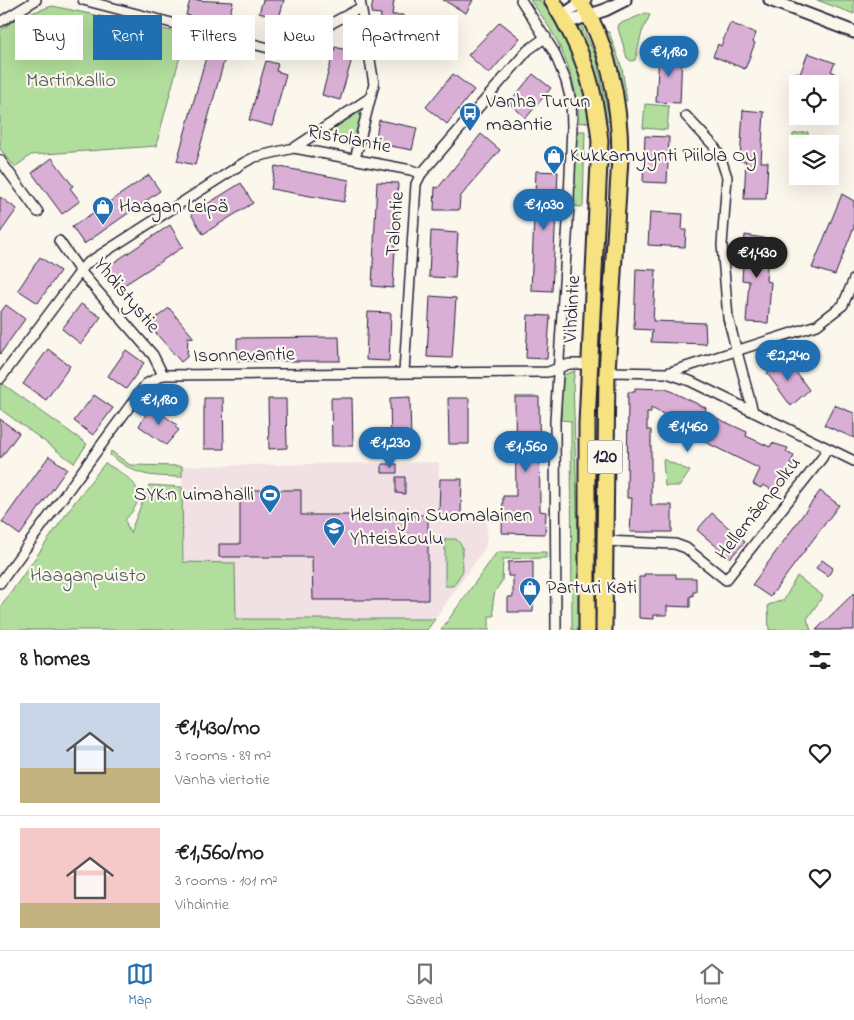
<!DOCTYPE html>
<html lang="en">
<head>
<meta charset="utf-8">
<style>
  :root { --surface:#fff; --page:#f6f6f6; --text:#202124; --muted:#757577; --line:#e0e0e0; --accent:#1f6fb2 }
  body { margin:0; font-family:"Indie Flower",sans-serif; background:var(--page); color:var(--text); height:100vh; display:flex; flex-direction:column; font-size:19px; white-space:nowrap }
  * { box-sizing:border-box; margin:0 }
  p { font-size:16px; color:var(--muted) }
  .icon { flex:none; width:28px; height:28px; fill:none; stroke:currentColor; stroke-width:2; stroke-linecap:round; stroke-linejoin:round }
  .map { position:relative; height:630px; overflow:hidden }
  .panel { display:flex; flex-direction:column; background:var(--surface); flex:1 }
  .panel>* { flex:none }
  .hud { position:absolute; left:15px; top:15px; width:500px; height:45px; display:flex; gap:10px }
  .buttons { position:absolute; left:789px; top:75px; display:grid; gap:10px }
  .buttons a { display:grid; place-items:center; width:50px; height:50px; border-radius:0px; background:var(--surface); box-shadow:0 5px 20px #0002; font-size:25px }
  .price { position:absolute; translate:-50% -42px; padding:0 11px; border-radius:18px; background:var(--accent); color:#fff; font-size:16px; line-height:32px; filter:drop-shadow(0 1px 2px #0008) }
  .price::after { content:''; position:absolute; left:50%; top:30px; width:15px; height:11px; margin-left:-8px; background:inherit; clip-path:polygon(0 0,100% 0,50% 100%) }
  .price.selected { background:#222; color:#fff }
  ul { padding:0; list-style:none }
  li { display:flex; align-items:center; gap:15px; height:125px; padding:0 20px }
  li+li { border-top:1px solid var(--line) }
  li span { display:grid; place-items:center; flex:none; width:140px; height:100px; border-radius:0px; color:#555 }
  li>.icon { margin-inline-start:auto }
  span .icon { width:60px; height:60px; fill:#fffc; stroke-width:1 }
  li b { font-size:21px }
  h2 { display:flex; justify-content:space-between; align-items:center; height:60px; padding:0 20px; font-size:21px }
  .chip { padding:0 18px; border-radius:0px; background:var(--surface); box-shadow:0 5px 20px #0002; font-size:18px; line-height:45px }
  .chip.selected { background:var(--accent); color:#fff }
  .tab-bar { display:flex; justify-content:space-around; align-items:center; height:70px; border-top:1px solid var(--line); background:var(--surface); font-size:14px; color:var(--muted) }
  .tab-bar a { display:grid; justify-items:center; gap:2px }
  .tab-bar .selected { color:var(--accent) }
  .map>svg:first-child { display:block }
  .built { fill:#f1e1e5 }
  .green { fill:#b1de9c; stroke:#6a806c }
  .building { fill:#daafd5; stroke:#22223b }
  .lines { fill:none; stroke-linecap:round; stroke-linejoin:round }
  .minor-casing { stroke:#22223b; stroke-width:12 }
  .tertiary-casing { stroke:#22223b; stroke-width:15 }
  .primary-casing { stroke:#22223b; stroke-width:19 }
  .minor { stroke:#fbf7ec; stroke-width:9 }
  .tertiary { stroke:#fbf7ec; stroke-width:11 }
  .primary { stroke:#f7e281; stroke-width:15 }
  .labels { text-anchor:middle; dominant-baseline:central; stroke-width:4.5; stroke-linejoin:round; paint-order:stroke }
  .shield { fill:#fbf7ec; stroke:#636270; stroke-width:1 }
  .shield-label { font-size:19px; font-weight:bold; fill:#22223b }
  .park-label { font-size:20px; fill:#4d5a58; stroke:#fbf7ec }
  .poi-label { font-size:20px; fill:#22223b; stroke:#fbf7ec; text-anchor:start }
  .street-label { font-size:20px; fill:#22223b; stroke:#fbf7ec }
</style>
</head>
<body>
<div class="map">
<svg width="854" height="630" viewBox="0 0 854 630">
  <rect width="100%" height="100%" fill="#fbf7ec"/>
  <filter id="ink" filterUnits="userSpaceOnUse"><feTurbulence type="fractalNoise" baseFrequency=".02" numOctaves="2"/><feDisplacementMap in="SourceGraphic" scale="10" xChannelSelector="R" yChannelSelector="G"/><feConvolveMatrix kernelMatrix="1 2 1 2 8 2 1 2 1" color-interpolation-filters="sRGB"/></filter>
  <g filter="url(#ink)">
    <path class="built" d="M439 462V514H461V519H486L487 537 485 548 427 630H185L182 466Z"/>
    <path class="green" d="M530 0H540C570 41 580 73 592 122L579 123C577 75 559 37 530 0Z
      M817 0H854V14Z
      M52 6 186 34 156 146 31 155 15 167 0 149V31L17 18Z
      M646 13 650 15 642 32 635 60 631 61 627 58 618 28 619 24Z
      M580 23 596 57 610 121H605L579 38 578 25Z
      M606 32H609L622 68 627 101H624L619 75Z
      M645 104 669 106 667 130 643 128Z
      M358 113 361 115 352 146 323 140 322 136Z
      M577 131H585L583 207 572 206Z
      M808 132V139L816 141 815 144H798L797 175H794L797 163 792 161 793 134Z
      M575 371 573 383 581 630H572L571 421 561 420 562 381 563 375Z
      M3 384 87 444 74 463 0 409V388Z
      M111 451 130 465 182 466V477C147 476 139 477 110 455Z
      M663 459 690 471 680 486H665Z
      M105 463C130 478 154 490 125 520L130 533 149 485 182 487 183 562 235 563 236 619H435L427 630H0V608L74 503Z
      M445 539H456L462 546 463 571 453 586H445Z
      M497 552H546V558L503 559 502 581 495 591 493 602 494 616H489V630H441Z
      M797 576 823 596 807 619 811 630H769L768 605 784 600Z"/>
    <path class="building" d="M190 0 233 2 227 25 186 15Z
      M263 0H284L279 18 259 13Z
      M373 0H394L392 15H403L401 45 378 43 381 14 371 13Z
      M443 0H473L466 13Z
      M500 22 520 38 489 74 468 55Z
      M730 23 756 33 753 42 755 43 745 69 713 56 718 44 721 46Z
      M335 47 354 52 340 100 322 95Z
      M208 50 226 54 195 165 177 161Z
      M659 53 682 54 680 103 656 102Z
      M808 53 835 63 831 71 835 73 830 84H791L796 72 800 74Z
      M266 61 278 64 276 71 286 74 272 126 249 120Z
      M453 74 474 90 447 124 426 107Z
      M533 74 551 88 526 118 509 103Z
      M743 110 764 112 761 162H768L766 199H744L746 161H740Z
      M379 120 417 128 412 150 375 143Z
      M481 134 500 150 460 197 459 210H434L435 187 438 188Z
      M645 136 669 137 667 183 643 182Z
      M52 158 73 186 70 188 80 201 62 214 32 173Z
      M275 166 349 180 344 202 271 189Z
      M536 171 558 172 552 291 531 290Z
      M149 175 160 191 84 244 72 227Z
      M377 182 398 183 393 288 372 286Z
      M241 183 253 203 203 234 191 214Z
      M842 194 854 201V227L835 275 812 268Z
      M0 197 17 209 0 233Z
      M650 212 683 214 682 230H686L685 247 648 245Z
      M170 225 183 247 121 287 107 267Z
      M431 231 458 233 455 278 429 277Z
      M745 235 769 239 766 281 771 282 768 323 746 322 749 281 742 280Z
      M40 257 60 271 38 303 18 290Z
      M636 269 656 270 653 321 705 323 706 344 651 342 652 330 634 329Z
      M430 296 456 298 452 358 427 357Z
      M81 304 101 317 81 344 62 329Z
      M6 305 25 319 0 354V313Z
      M169 308 194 338 188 337 187 357 181 362 148 324Z
      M368 312 391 313 389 361 366 360Z
      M528 315 550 316 547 359 526 358Z
      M339 337 340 361H237V338Z
      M48 349 70 366 46 400 23 384Z
      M126 350 144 363 126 389 108 376Z
      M787 360 809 390 791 406 767 373Z
      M635 388 666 389 706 408 705 411 708 414 747 432 746 436 770 447 772 443 788 448 786 452 794 456 790 464 793 465 779 493 763 485 761 488 753 484 760 469 705 442 709 436 651 408V412H647V430H651V505H672V532H630L632 498H627L628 392H635Z
      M94 395 113 408 93 435 74 421Z
      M410 397 411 446 391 447 390 398Z
      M515 397H539L540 511 546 512 545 534 502 533 503 496H516Z
      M204 398H223L224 449H204Z
      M331 398H352L353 446H332Z
      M448 398H469V444H449Z
      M268 399H286L287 448 269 449Z
      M834 405 854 413V438L824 425Z
      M149 409 153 411 155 409 177 425 175 427 179 430 166 445 139 426Z
      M0 419 19 433 0 459Z
      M49 456 67 469 20 535 2 522Z
      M382 464H397V473H382Z
      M396 477H405V494L396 493Z
      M440 479H462L461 514H439Z
      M240 490H301V515H428V600H313L312 557H219V544H240Z
      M820 491 839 505 770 597 752 585Z
      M712 513 745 542 730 558 697 530Z
      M822 560 833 568 828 576 816 568Z
      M533 561V612H508V597H513V576H508V562Z
      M644 574H676V578H696V592H693V596H690V607L667 606V615H654V619L639 618V577H644Z
      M854 593V630H816Z"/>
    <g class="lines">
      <g class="minor-casing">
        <path id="minor" d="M83 0 280 51 360 8
          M521 0 554 52 566 81 571 101 572 126 568 222 555 420 556 630
          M0 22 36 0
          M686 116 713 145 720 156 727 177 722 245 728 318 753 412
          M294 148 371 97
          M355 159 374 84 360 0
          M0 160 38 212
          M59 241 80 271 153 355 163 375
          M404 372 416 184 421 174 528 50 546 37
          M607 372 667 373 690 381 854 461
          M667 373 817 325 843 305 854 279
          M0 379 86 264 245 162 255 157 294 148 411 170 421 174
          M604 541 675 544 686 548 726 580 822 458 827 448
          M0 583 146 384 163 375 548 372 569 364H590"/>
      </g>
      <g class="tertiary-casing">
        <path id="tertiary" d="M770 0 854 32
          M562 16 585 0
          M566 23 605 10 625 0"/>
      </g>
      <g class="primary-casing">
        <path id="primary" d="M552 0C583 49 594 84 600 141L587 424V630
          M580 0C610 48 620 102 620 158L607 372 604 630"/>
      </g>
      <use href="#minor" class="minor"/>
      <use href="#tertiary" class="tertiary"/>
      <use href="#primary" class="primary"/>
    </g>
  </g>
  <defs>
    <g id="bus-pin" transform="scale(1.125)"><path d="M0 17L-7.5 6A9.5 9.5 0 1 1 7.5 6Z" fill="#1f6fb2" stroke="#fbf7ec"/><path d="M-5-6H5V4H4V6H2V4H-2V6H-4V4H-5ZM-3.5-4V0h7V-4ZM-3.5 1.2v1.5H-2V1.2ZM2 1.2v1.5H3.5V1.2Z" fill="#fff"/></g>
    <g id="shop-pin" transform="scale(1.125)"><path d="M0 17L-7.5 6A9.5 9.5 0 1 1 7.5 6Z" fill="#1f6fb2" stroke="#fbf7ec"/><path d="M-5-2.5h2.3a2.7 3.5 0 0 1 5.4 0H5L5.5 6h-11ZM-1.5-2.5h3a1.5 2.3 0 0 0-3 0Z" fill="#fff"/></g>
    <g id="stadium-pin" transform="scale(1.125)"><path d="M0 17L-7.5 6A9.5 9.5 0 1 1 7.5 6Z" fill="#1f6fb2" stroke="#fbf7ec"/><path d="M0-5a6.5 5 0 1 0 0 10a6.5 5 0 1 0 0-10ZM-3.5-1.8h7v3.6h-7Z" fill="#fff"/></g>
    <g id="school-pin" transform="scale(1.125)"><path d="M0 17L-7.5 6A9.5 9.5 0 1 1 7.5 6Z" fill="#1f6fb2" stroke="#fbf7ec"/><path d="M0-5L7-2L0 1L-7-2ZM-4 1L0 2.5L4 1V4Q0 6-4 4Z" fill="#fff"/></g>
  </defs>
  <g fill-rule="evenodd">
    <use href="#bus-pin" x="470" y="113"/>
    <use href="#shop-pin" x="554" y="156"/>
    <use href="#shop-pin" x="103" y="207"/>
    <use href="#stadium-pin" x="270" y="495"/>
    <use href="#school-pin" x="334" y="528"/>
    <use href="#shop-pin" x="530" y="588"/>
  </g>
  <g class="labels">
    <rect class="shield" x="587.5" y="440.5" width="35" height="33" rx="4"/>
    <g class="shield-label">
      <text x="605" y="457">120</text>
    </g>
    <g class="park-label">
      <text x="71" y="81">Martinkallio</text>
      <text x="88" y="576">Haaganpuisto</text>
    </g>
    <g class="poi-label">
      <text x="486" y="102">Vanha Turun<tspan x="486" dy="23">maantie</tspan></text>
      <text x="570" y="156">Kukkamyynti Piilola Oy</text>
      <text x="119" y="207">Haagan Leipä</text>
      <text x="254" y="495" text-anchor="end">SYK:n uimahalli</text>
      <text x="350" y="516">Helsingin Suomalainen<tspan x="350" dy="23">Yhteiskoulu</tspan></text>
      <text x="546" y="588">Parturi Kati</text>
    </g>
    <g class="street-label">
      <text transform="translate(349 140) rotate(11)">Ristolantie</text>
      <text transform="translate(396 224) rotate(-86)">Talontie</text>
      <text transform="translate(126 296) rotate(50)">Yhdistystie</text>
      <text transform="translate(573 309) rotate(-87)">Vihdintie</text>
      <text transform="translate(244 356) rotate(-1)">Isonnevantie</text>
      <text transform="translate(759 509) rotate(-52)">Hellemäenpolku</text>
    </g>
  </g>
</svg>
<div class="buttons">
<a><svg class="icon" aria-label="locate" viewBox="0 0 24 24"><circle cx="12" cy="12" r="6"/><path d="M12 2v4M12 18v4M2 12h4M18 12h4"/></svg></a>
<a><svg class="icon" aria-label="layers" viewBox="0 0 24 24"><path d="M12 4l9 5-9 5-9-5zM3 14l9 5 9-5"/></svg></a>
</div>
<b class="price" style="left:669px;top:78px">€1,180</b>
<b class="price" style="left:544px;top:231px">€1,030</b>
<b class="price selected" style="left:757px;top:279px">€1,430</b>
<b class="price" style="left:788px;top:382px">€2,240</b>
<b class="price" style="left:159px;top:426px">€1,180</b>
<b class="price" style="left:688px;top:453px">€1,460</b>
<b class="price" style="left:390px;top:469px">€1,230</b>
<b class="price" style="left:526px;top:473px">€1,560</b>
<div class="hud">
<a class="chip">Buy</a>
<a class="chip selected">Rent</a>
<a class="chip">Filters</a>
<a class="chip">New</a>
<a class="chip">Apartment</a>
</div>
</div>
<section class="panel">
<h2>8 homes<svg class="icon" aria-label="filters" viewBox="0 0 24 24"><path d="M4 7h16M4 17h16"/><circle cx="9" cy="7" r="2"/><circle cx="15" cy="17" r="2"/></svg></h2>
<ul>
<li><span style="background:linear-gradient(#c9d6e8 65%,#c2b280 0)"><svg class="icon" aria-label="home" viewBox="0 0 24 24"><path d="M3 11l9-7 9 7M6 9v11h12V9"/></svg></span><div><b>€1,430/mo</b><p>3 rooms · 89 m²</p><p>Vanha viertotie</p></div><svg class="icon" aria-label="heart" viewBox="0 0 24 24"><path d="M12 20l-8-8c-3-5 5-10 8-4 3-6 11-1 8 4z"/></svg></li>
<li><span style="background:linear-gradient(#f6c9c9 75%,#c2b280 0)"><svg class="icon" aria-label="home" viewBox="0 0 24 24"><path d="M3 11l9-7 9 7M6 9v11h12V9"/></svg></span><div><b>€1,560/mo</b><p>3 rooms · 101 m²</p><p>Vihdintie</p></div><svg class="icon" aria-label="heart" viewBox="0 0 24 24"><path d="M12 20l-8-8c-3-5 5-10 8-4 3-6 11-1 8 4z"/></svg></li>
</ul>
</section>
<nav class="tab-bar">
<a class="selected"><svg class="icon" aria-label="map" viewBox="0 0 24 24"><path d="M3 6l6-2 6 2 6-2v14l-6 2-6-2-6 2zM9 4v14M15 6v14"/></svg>Map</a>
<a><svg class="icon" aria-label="saved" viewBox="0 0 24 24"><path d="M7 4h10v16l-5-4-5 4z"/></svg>Saved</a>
<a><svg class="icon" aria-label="home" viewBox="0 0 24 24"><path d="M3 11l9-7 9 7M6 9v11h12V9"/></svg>Home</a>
</nav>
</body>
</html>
